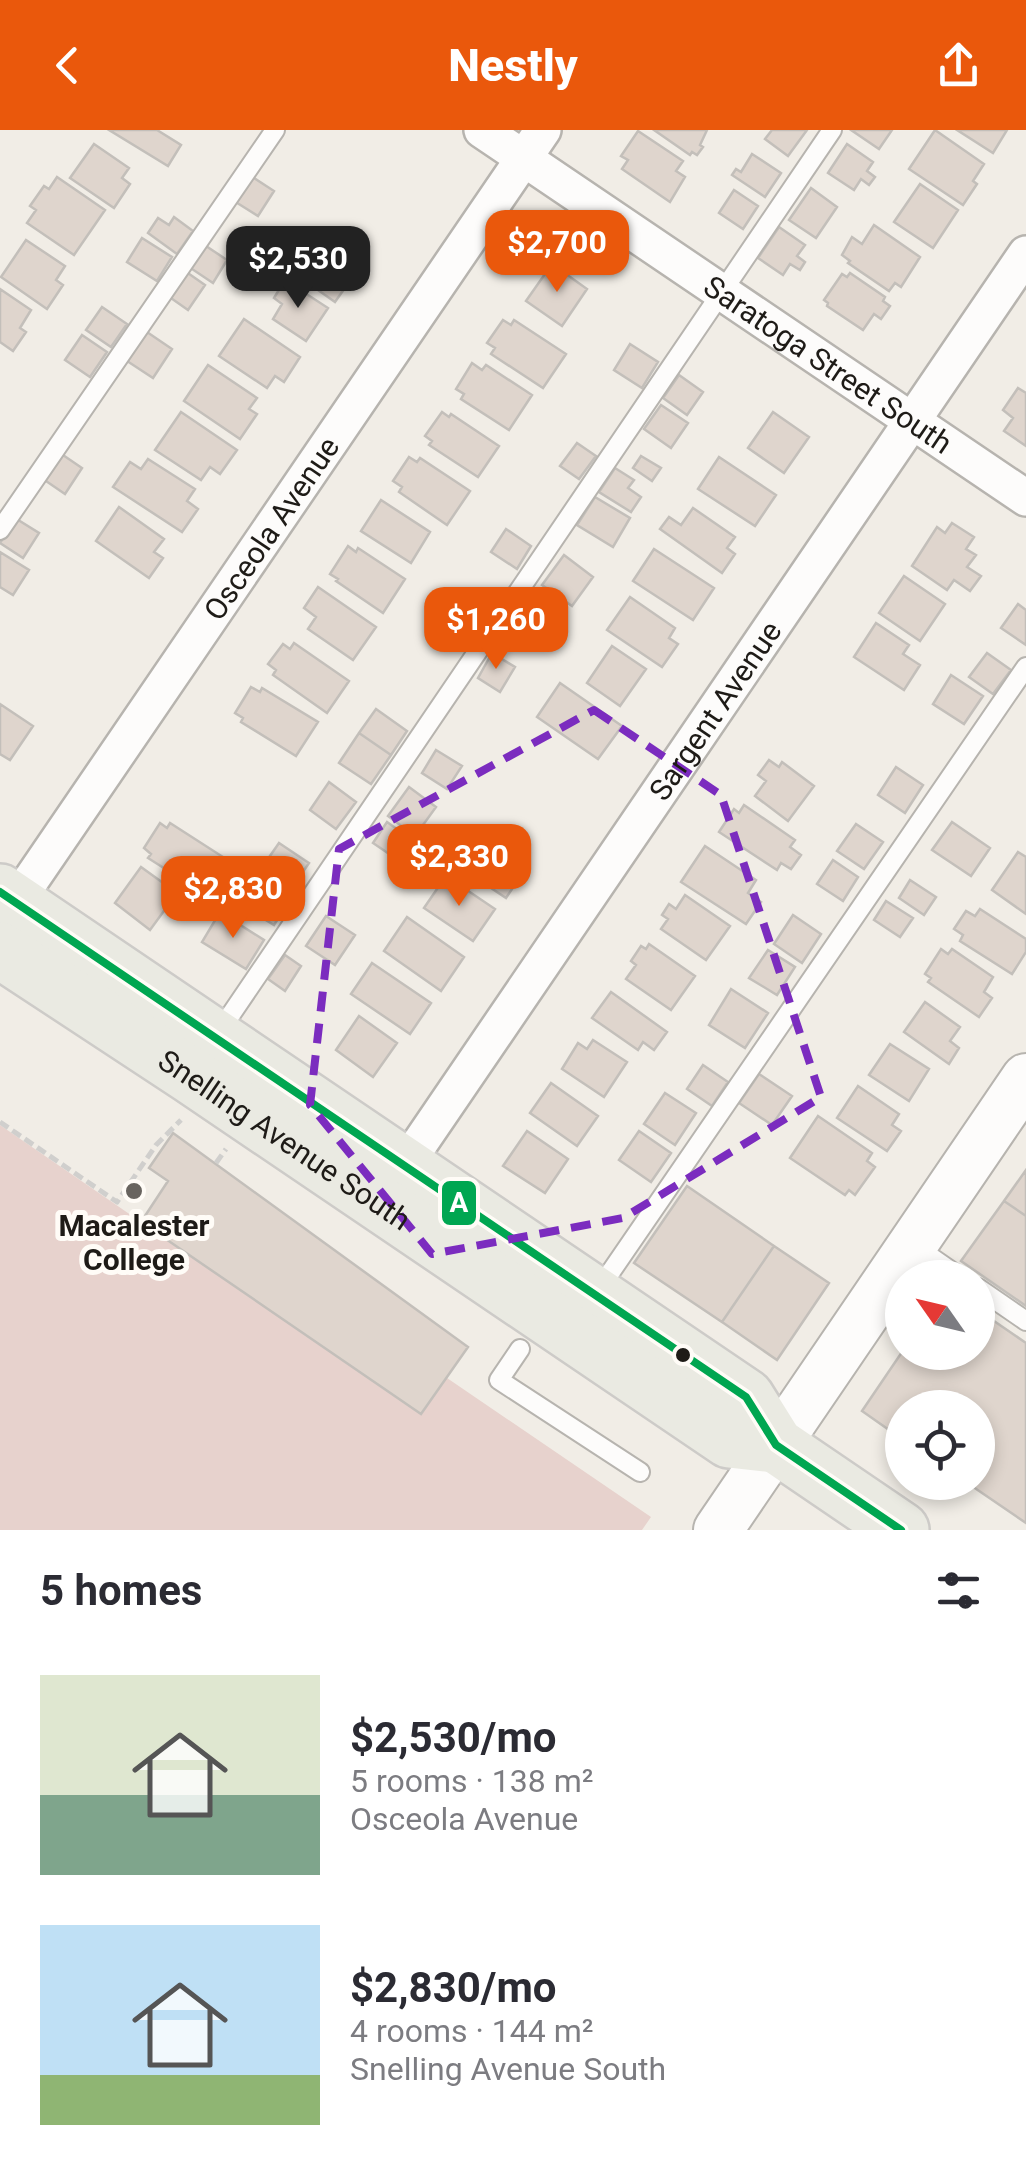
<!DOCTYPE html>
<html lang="en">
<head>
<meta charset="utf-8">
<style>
  :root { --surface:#fff; --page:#f7f7f7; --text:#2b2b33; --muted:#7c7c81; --accent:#ea580c }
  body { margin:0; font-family:Roboto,sans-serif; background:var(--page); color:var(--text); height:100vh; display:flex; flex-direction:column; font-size:38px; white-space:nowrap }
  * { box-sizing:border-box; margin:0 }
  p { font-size:32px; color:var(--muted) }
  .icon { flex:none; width:55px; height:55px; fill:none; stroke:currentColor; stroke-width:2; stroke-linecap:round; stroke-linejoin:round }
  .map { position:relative; height:1400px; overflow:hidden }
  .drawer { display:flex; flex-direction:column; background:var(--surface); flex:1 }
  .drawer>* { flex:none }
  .needle { width:65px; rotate:304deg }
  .fabs { position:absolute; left:885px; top:1130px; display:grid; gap:20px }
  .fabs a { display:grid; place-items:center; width:110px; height:110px; border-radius:50%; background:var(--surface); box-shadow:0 5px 15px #0003; font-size:50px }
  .price { position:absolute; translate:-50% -85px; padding:0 22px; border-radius:20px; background:var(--accent); color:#fff; font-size:32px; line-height:65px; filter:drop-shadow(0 2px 5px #0008) }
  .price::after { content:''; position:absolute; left:50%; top:60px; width:30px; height:22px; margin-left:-15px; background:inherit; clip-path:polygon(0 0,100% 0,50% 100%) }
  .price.active { background:#222; color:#fff }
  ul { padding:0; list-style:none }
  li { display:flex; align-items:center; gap:30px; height:250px; padding:0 40px }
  li span { display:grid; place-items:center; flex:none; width:280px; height:200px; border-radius:0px; color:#555 }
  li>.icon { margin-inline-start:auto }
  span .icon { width:120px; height:120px; fill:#fffc; stroke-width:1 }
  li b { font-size:42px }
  h2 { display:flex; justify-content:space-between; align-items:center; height:120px; padding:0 40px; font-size:42px }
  header { display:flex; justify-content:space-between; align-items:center; height:130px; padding:0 40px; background:var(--accent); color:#fff; font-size:45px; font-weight:800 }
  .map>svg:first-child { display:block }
  .green { fill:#e7d2cd }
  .building { fill:#dfd5cd; stroke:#c3bfba; stroke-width:2.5 }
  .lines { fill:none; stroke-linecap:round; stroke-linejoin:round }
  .lane-casing { stroke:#b7b4af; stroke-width:22 }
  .street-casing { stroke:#b7b4af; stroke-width:40 }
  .secondary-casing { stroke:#b7b4af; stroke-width:52 }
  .primary-casing { stroke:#cdcbc8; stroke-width:60 }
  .path { stroke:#d0cfcd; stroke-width:5; stroke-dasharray:10 5; stroke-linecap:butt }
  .lane { stroke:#fdfcfb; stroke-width:18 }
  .street { stroke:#fdfcfb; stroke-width:35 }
  .secondary { stroke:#fdfcfb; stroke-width:48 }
  .primary { stroke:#eaeae2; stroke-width:55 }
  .bus-1-casing { stroke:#fffcf7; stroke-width:15 }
  .bus-1 { stroke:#00a651; stroke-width:8 }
  .marked { fill:none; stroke:#7b2cbf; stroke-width:8; stroke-dasharray:20 12; stroke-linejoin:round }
  .poi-dot { fill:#68645f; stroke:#fffcf7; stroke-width:4 }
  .bus-dot { fill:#1e1b17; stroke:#fffcf7; stroke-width:4 }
  .labels { text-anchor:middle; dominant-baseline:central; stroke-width:10; stroke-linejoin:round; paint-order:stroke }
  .street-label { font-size:30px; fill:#1e1b17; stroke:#fffcf7 }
  .poi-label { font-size:30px; font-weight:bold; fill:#1e1b17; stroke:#fffcf7 }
  .line-badge { stroke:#fffcf7; stroke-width:4 }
  .badge-label { font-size:28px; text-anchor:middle; font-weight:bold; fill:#fff }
</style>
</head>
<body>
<header><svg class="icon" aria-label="back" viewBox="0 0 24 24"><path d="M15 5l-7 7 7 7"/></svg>Nestly<svg class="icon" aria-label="share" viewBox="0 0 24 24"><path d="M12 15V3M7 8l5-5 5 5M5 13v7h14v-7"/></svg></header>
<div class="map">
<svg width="1026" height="1400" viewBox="0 0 1026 1400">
  <rect width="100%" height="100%" fill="#f1ede6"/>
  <path class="green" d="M0 995 141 1092 168 1052 149 1038 173 1003 468 1217 447 1248 651 1387 642 1400H0Z"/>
  <path class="building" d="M109 0H157L181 15 168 36Z
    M654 0H707L700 15 703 17 697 25 692 22 690 25Z
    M772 0H807L788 26 765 9Z
    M851 0H892L879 19Z
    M935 0 984 34 973 51 977 54 963 75 909 39Z
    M957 0H1007L993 23Z
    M638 1 683 31 676 41 685 47 670 72 622 39 628 30 621 26Z
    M94 14 129 38 122 48 130 54 114 78 70 48Z
    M847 14 873 32 867 41 875 47 869 55 861 49 854 60 828 43Z
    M752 24 781 43 765 67 732 45 736 39 741 42Z
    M251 46 274 61 258 86 234 71Z
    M57 47 105 80 74 125 27 93 36 80 30 76 44 56 49 59Z
    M920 54 958 80 933 118 894 92Z
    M811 58 837 77 816 108 789 90Z
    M734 60 758 76 743 99 719 83Z
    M174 87 193 101 177 124 148 103 158 88 169 95Z
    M874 95 920 127 901 157 895 153 889 161 848 133 850 131 842 125 852 107 862 114Z
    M779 97 805 115 797 126 805 132 800 140 790 134 783 145 758 128Z
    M305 100 359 138 335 172 281 134Z
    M142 108 172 127 157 151 127 132Z
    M26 110 65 136 56 150 63 155 47 179 1 147Z
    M203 114 227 130 213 153 189 137Z
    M552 134 587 159 562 196 526 171Z
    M185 141 205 155 188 180 168 166Z
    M850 143 885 167 883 171 890 176 881 189 874 184 863 200 827 176 828 173 824 170 842 144 847 147Z
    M285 150 328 178 306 211 273 189 282 174 274 168Z
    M0 159 31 180 20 198 26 202 13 221 0 212Z
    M102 177 127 194 111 217 86 200Z
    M244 189 300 227 284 252 275 246 267 258 219 226Z
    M503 190 511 195 514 190 566 224 543 258 491 224 495 218 487 213Z
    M144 200 172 219 153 248 124 229Z
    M82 205 107 222 90 247 65 230Z
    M630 214 658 232 642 258 614 240Z
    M472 233 482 240 486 235 532 265 509 300 461 269 464 264 456 259Z
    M208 235 257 268 249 279 257 284 240 309 184 271Z
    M679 245 703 262 687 285 663 268Z
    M1018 258 1026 263V316L1004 301 1013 288 1003 280Z
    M661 275 688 293 671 318 644 299Z
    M181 282 237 320 220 344 210 337 201 350 155 320Z
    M442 282 449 287 451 284 499 316 478 347 429 315 432 311 425 306Z
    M773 282 809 307 784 343 748 318Z
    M577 313 596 326 579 349 560 336Z
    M60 323 82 338 65 364 43 349Z
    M641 326 661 338 652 351 633 338Z
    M409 327 417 332 420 328 470 361 447 395 399 362 402 357 393 351Z
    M719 327 776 365 755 396 698 359Z
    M148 329 195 359 187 371 198 379 182 402 113 357 130 332 141 339Z
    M615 338 634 350 628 358 641 367 631 382 599 362Z
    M595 367 630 388 613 417 577 395Z
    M381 370 430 402 411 433 361 401Z
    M119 377 164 409 154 422 163 428 149 448 96 411Z
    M693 378 735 407 727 418 735 424 722 443 660 399 669 387 681 395Z
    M15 388 39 403 23 428 0 413Z
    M952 393 974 407 966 419 976 425 967 437 981 446 970 461 954 450 947 460 912 436 937 397 945 403Z
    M506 399 531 416 517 439 491 422Z
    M348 416 356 422 358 418 405 449 383 483 336 451 338 449 330 444Z
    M654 419 714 458 693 490 633 451Z
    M0 422 29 440 13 465 0 457Z
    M564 425 593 447 572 476 542 455Z
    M904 446 945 474 920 511 879 483Z
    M318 457 376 497 353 530 308 499 316 487 304 478Z
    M630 467 675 498 669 508 678 514 662 537 607 500Z
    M1018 474 1026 480V515L1001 498Z
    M525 479 551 496 537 517 511 501Z
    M876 493 909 515 903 524 920 535 904 560 854 527Z
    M294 513 349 551 327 583 273 545 276 540 268 534 283 514 290 519Z
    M612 516 646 539 620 576 587 553Z
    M492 523 515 537 500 562 478 548Z
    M987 523 1011 540 993 564 969 547Z
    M951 545 983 566 964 594 933 574Z
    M560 553 622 596 598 629 537 587Z
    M251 557 260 562 262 558 318 592 296 626 241 592 243 588 235 583Z
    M0 574 33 596 10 630 0 624Z
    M376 579 407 601 391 625 359 603Z
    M359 603 391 625 371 654 339 633Z
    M436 620 462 636 447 659 422 643Z
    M769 630 779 637 782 632 814 656 788 691 755 666 766 651 758 645Z
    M896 637 923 655 905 683 878 665Z
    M329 652 356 672 336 699 310 680Z
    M409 657 436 677 415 706 388 686Z
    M744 675 795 710 790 717 801 725 791 739 781 733 777 740 719 702 734 679 739 683Z
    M387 692 415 712 401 732 373 713Z
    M952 692 990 718 971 746 932 720Z
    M160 693 167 698 170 693 223 727 200 761 148 728 151 724 144 718Z
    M856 694 883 712 864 739 837 721Z
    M471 697 528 735 506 768 449 730Z
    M279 713 309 733 293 756 263 736Z
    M705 716 756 750 748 763 761 772 746 794 681 752Z
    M1018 722 1026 727V784L992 760Z
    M833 730 858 747 843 771 817 754Z
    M141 737 177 763 150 800 115 773Z
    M446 746 495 779 473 811 424 778Z
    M265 747 293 765 274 795 246 778Z
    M910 750 936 767 924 785 899 768Z
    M685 765 730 796 706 830 661 799 668 789 662 785 669 774 676 779Z
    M886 771 913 788 900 807 874 790Z
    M980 779 1026 809V822L1012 844 960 811 963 805 954 799 966 781 975 786Z
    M220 782 264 810 246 839 202 812Z
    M793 785 821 804 802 833 774 814Z
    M326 786 355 805 335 835 306 816Z
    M407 787 464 827 441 861 384 821Z
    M649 814 695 846 671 880 626 849 636 835 631 831 641 816 646 819Z
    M941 819 948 824 952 819 993 847 984 862 992 868 979 887 928 852 931 848 925 844Z
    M768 820 795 837 777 865 749 848Z
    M285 825 301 836 285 861 268 849Z
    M372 833 431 873 410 904 351 864Z
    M731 859 768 883 745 918 709 895Z
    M611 862 667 902 654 920 643 912 638 920 592 888Z
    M925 872 960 897 950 911 959 918 949 934 904 902Z
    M359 886 397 913 373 947 336 920Z
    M593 910 627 932 604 967 562 939 578 913 587 919Z
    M890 914 929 939 909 971 869 945Z
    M703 935 728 952 712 976 687 959Z
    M759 944 792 966 772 995 739 973Z
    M551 953 598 986 577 1016 530 983Z
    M858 956 899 984 892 995 901 1001 887 1021 837 988Z
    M665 963 696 983 675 1015 644 994Z
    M818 986 872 1023 867 1031 875 1037 855 1065 849 1060 845 1065 790 1028Z
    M527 1001 568 1029 545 1063 503 1036Z
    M639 1001 671 1023 651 1052 619 1030Z
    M173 1003 468 1217 421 1284 141 1092 168 1051 149 1038Z
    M1026 1040V1086L1004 1071Z
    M687 1056 774 1116 722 1192 634 1133Z
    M1004 1071 1026 1086V1176L961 1131Z
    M774 1116 829 1153 777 1230 722 1192Z
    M978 1180 1026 1213V1393L966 1352H978V1278H902V1309L862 1281 902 1222H978Z"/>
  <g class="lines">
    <g class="lane-casing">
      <path id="lane" d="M0 400 275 0
        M219 902 832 0
        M912 1114 961 1148
        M978 1158 1026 1191
        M599 1159 1026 537
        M520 1219 499 1250 640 1342"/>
    </g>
    <g class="street-casing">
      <g id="street">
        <path id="s1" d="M482 0 1026 368"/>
        <path id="s2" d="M5 788 543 0"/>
        <path id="s3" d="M405 1035 1026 124"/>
      </g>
    </g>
    <g class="secondary-casing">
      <path id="secondary" d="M718 1400 1026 948"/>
    </g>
    <g class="primary-casing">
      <g id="primary">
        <path d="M0 762 746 1267 776 1315 901 1400"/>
        <path id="s4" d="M0 820 190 945 729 1310 776 1315"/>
      </g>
    </g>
    <path class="path" d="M0 992 117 1072 156 1015 181 990
      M216 1033 226 1019"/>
    <use href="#lane" class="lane"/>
    <use href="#street" class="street"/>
    <use href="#secondary" class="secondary"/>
    <use href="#primary" class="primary"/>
    <g class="bus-1-casing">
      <path id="bus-1" d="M0 762 746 1267 776 1315 901 1400"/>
    </g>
    <use href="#bus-1" class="bus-1"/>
  </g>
  <path class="marked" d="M594 580 721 665 821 967 623 1088 432 1124 310 975 339 719Z"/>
  <circle class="poi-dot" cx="134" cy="1061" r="10"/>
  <circle class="bus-dot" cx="683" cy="1225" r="9"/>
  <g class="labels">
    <g class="street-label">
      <text stroke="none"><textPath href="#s1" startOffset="418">Saratoga Street South</textPath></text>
      <text stroke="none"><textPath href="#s2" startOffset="472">Osceola Avenue</textPath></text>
      <text stroke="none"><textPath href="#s3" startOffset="550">Sargent Avenue</textPath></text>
      <text stroke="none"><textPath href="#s4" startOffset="342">Snelling Avenue South</textPath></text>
    </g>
    <g class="poi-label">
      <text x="134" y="1095">Macalester<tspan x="134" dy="34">College</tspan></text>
    </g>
  </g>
  <rect class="line-badge" x="440" y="1049" width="38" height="48" rx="10" fill="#00a651"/>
  <g class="badge-label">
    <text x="459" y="1082">A</text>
  </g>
</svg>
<div class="fabs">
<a><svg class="needle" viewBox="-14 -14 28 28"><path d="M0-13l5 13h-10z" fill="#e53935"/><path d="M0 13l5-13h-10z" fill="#7c7c81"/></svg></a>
<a><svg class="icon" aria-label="locate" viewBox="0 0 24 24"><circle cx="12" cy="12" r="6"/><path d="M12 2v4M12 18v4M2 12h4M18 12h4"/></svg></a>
</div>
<b class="price" style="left:557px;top:165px">$2,700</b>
<b class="price active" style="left:298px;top:181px">$2,530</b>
<b class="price" style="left:496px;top:542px">$1,260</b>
<b class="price" style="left:459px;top:779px">$2,330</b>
<b class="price" style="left:233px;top:811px">$2,830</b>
</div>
<section class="drawer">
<h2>5 homes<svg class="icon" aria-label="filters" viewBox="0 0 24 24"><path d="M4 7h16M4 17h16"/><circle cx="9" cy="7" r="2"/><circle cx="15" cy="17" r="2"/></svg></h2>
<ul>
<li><span style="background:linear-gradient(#dfe7d0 60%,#7fa58c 0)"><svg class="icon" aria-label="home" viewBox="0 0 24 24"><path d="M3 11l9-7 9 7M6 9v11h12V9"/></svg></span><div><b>$2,530/mo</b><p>5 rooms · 138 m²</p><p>Osceola Avenue</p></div></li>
<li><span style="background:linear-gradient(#bfe0f5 75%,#8fb573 0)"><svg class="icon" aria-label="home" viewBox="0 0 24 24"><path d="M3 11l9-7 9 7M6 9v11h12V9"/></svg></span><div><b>$2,830/mo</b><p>4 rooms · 144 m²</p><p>Snelling Avenue South</p></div></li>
</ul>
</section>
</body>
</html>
